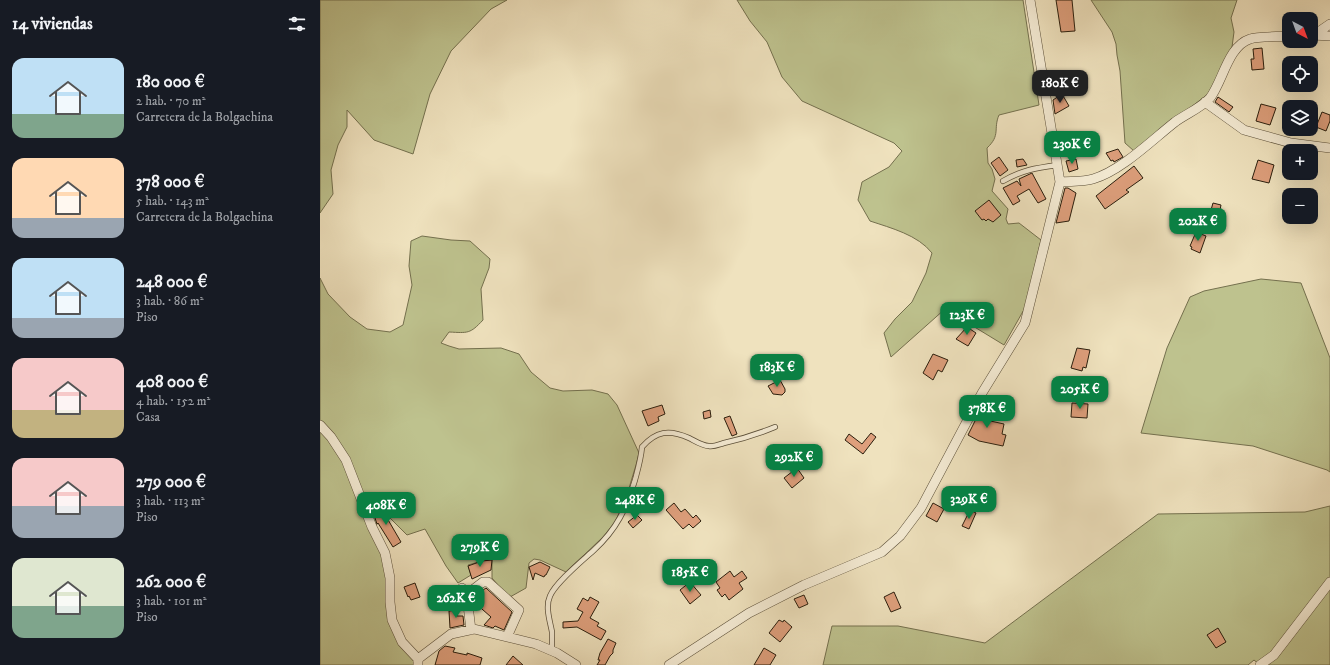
<!DOCTYPE html>
<html lang="es">
<head>
<meta charset="utf-8">
<style>
  :root { --surface:#171b24; --page:#20242c; --text:#f1f3f6; --muted:#9ea1a6; --accent:#0b8043 }
  body { margin:0; font-family:"IM FELL DW Pica",serif; background:var(--page); color:var(--text); height:100vh; display:flex; flex-direction:column; font-size:15px; white-space:nowrap }
  * { box-sizing:border-box; margin:0 }
  p { font-size:13px; color:var(--muted) }
  .icon { flex:none; width:22px; height:22px; fill:none; stroke:currentColor; stroke-width:2; stroke-linecap:round; stroke-linejoin:round }
  .map { position:relative; flex:1; overflow:hidden }
  .sheet { display:flex; flex-direction:column; background:var(--surface); width:320px }
  .sheet>* { flex:none }
  .needle { width:26px; rotate:139deg }
  .fabs { position:absolute; left:962px; top:12px; display:grid; gap:8px }
  .fabs a { display:grid; place-items:center; width:36px; height:36px; border-radius:8px; background:var(--surface); box-shadow:0 4px 16px #0002; font-size:20px }
  .price { position:absolute; translate:-50% -34px; padding:0 9px; border-radius:8px; background:var(--accent); color:#fff; font-size:13px; line-height:26px; filter:drop-shadow(0 1px 2px #0008) }
  .price::after { content:''; position:absolute; left:50%; top:24px; width:12px; height:9px; margin-left:-6px; background:inherit; clip-path:polygon(0 0,100% 0,50% 100%) }
  .price.selected { background:#222; color:#fff }
  ul { padding:0; list-style:none }
  li { display:flex; align-items:center; gap:12px; height:100px; padding:0 12px }
  li span { display:grid; place-items:center; flex:none; width:112px; height:80px; border-radius:12px; color:#555 }
  li>.icon { margin-inline-start:auto }
  span .icon { width:48px; height:48px; fill:#fffc; stroke-width:1 }
  li b { font-size:17px }
  h2 { display:flex; justify-content:space-between; align-items:center; height:48px; padding:0 12px; font-size:17px }
  main { display:flex; flex:1; min-height:0 }
  .map>svg:first-child { display:block }
  .green { fill:#bec28e; stroke:#74704e }
  .building { fill:#de9f7c; stroke:#2a1e0d }
  .lines { fill:none; stroke-linecap:round; stroke-linejoin:round }
  .service-casing { stroke:#5b4f39; stroke-width:6 }
  .minor-casing { stroke:#5b4f39; stroke-width:10 }
  .service { stroke:#f5ecd5; stroke-width:4.5 }
  .minor { stroke:#f5ecd5; stroke-width:9 }
</style>
</head>
<body>
<main>
<section class="sheet">
<h2>14 viviendas<svg class="icon" aria-label="filters" viewBox="0 0 24 24"><path d="M4 7h16M4 17h16"/><circle cx="9" cy="7" r="2"/><circle cx="15" cy="17" r="2"/></svg></h2>
<ul>
<li><span style="background:linear-gradient(#bfe0f5 70%,#7fa58c 0)"><svg class="icon" aria-label="home" viewBox="0 0 24 24"><path d="M3 11l9-7 9 7M6 9v11h12V9"/></svg></span><div><b>180 000 €</b><p>2 hab. · 70 m²</p><p>Carretera de la Bolgachina</p></div></li>
<li><span style="background:linear-gradient(#ffd9b3 75%,#9aa5b1 0)"><svg class="icon" aria-label="home" viewBox="0 0 24 24"><path d="M3 11l9-7 9 7M6 9v11h12V9"/></svg></span><div><b>378 000 €</b><p>5 hab. · 143 m²</p><p>Carretera de la Bolgachina</p></div></li>
<li><span style="background:linear-gradient(#bfe0f5 75%,#9aa5b1 0)"><svg class="icon" aria-label="home" viewBox="0 0 24 24"><path d="M3 11l9-7 9 7M6 9v11h12V9"/></svg></span><div><b>248 000 €</b><p>3 hab. · 86 m²</p><p>Piso</p></div></li>
<li><span style="background:linear-gradient(#f6c9c9 65%,#c2b280 0)"><svg class="icon" aria-label="home" viewBox="0 0 24 24"><path d="M3 11l9-7 9 7M6 9v11h12V9"/></svg></span><div><b>408 000 €</b><p>4 hab. · 152 m²</p><p>Casa</p></div></li>
<li><span style="background:linear-gradient(#f6c9c9 60%,#9aa5b1 0)"><svg class="icon" aria-label="home" viewBox="0 0 24 24"><path d="M3 11l9-7 9 7M6 9v11h12V9"/></svg></span><div><b>279 000 €</b><p>3 hab. · 113 m²</p><p>Piso</p></div></li>
<li><span style="background:linear-gradient(#dfe7d0 60%,#7fa58c 0)"><svg class="icon" aria-label="home" viewBox="0 0 24 24"><path d="M3 11l9-7 9 7M6 9v11h12V9"/></svg></span><div><b>262 000 €</b><p>3 hab. · 101 m²</p><p>Piso</p></div></li>
</ul>
</section>
<div class="map">
<svg width="1010" height="665" viewBox="0 0 1010 665">
  <rect width="100%" height="100%" fill="#efe2be"/>
  <filter id="stains"><feTurbulence type="fractalNoise" baseFrequency=".005" numOctaves="4"/><feColorMatrix values="0 0 0 0 .2 0 0 0 0 .09 0 0 0 0 .02 0 0 0 .5 -.17"/></filter>
  <radialGradient id="worn" r=".72"><stop offset=".6" stop-color="#630" stop-opacity="0"/><stop offset="1" stop-color="#630" stop-opacity=".3"/></radialGradient>
  <path class="green" d="M0 0H187L171 9 131 51 110 94 93 154 54 140 27 110V127L18 145 11 170 13 194 0 213Z
    M417 0H703L719 105 679 115C673 129 681 135 667 148L668 163 672 169 675 179 672 191 688 209 686 219 688 224 699 223 721 240 706 306 684 345 625 309 571 357 564 333 575 319 592 302 606 273 612 253C598 235 571 228 550 221L538 200 542 182 569 167 582 151 574 143 482 101 462 77 447 42 430 21Z
    M771 0H917L911 18 914 32 912 47 888 94 814 151 805 143 800 71 797 55 796 44 792 32Z
    M102 236 131 240 150 241 170 259 169 268 161 289 163 320C150 334 148 333 129 332L121 343 129 346 139 349 181 348 199 354 211 372 230 388 243 391 272 390 288 394 297 405 319 453 316 465 306 498 295 522 283 537 246 572 220 560 214 559 209 563 206 588 190 597 183 591 172 578V560L162 561 148 565 151 575 138 583 126 566 105 529 87 535 69 517 52 527 65 553 72 620 98 665H0V278L8 294 30 317 47 329 70 332 83 325 92 285 89 266 91 241Z
    M941 279 981 283 1010 358V472L1007 470 933 446 821 433 847 348 870 297 884 291Z
    M1010 506V665H940L934 660 928 665H503L512 626H578L665 643 838 514 985 512Z"/>
  <path class="building" d="M736 0H752L755 31 741 32Z
    M942 48 944 69 932 70 931 59H934L933 49Z
    M742 94 749 106 735 114 733 100Z
    M898 97 913 107 909 112 895 102Z
    M941 104 956 108 950 125 936 121Z
    M1002 112 1010 115V121L1006 131 996 127Z
    M798 149 803 157 794 162 793 160 791 161 786 153Z
    M679 157 688 170 680 176 671 163Z
    M703 159 707 165 697 167 696 160Z
    M756 159 758 169 749 172 746 161Z
    M938 160 954 165 949 183 932 179Z
    M814 166 823 178 806 190 809 192 785 209 776 196Z
    M712 173 726 199 718 203 709 189 697 196 700 201 693 205 683 188 697 181 701 186 699 179Z
    M745 188H748L756 193 749 221 736 223Z
    M669 200 681 215 673 222 668 219 666 221 664 219 662 220 655 211Z
    M893 203 901 205 898 219 889 217Z
    M876 232 886 236 880 253 871 249 872 247 870 246Z
    M647 327 656 333 648 346 636 339Z
    M757 348 770 350 766 368 763 367 762 371 751 368Z
    M613 354 628 360 622 372 618 370 613 380 603 373Z
    M460 380 465 389V392L462 395 453 394 448 386Z
    M752 403 768 404 767 418 751 417Z
    M342 405 345 414 338 417 339 421 328 426 322 411Z
    M663 405 671 410 666 420 684 424 682 434 686 435 683 446 659 441 648 435Z
    M390 410 391 417 384 419 383 412Z
    M410 416 417 434 412 436 404 418Z
    M551 433 556 437 543 454 525 440 529 434 542 444Z
    M477 468 484 478 472 488 464 478Z
    M354 503 361 512 365 509 373 518 376 515 381 521 373 528 369 524 363 529 346 510Z
    M613 503 624 509 617 522 606 516Z
    M63 506 69 517 67 518 81 542 73 547 58 523 57 524 53 512Z
    M650 510 656 513 649 529 642 526Z
    M317 515 322 520 313 528 308 522Z
    M172 560 171 570 152 579 148 566 162 561Z
    M220 562 230 567 226 575H225L224 577 215 573 213 580 209 567Z
    M410 571 414 577 422 571 427 578 419 583 423 589 409 600 405 594 402 597 397 590 400 588 396 582Z
    M370 582 381 595 370 604 360 590Z
    M95 583 100 597 91 600 89 596 88 597 84 587Z
    M166 588 192 612 184 630 175 626 173 628 164 625 171 617 154 602 153 597Z
    M574 592 581 608 571 612 564 597Z
    M484 595 488 604 479 608 474 599Z
    M270 597 279 602 270 618 279 623 277 626 286 631 281 640 257 627 243 628V622L258 621 263 612 257 609 263 598 268 601Z
    M137 610V616H143L144 625 130 628 129 611Z
    M459 620 463 622 464 620 472 627 460 642 449 633Z
    M898 628 906 642 896 648 887 635Z
    M288 639 296 643 293 650V653L290 656 285 665H277L280 660H278L280 653Z
    M125 646 135 648 133 652 147 655V653L162 658 160 665H115L119 651Z
    M444 648 456 655 450 665H434Z
    M193 656 203 665H186Z"/>
  <g class="lines">
    <g class="service-casing">
      <path id="service" d="M683 181C702 170 716 168 738 165
        M232 651C232 645 232 638 232 632 230 621 225 607 230 596 236 582 262 561 274 550 297 529 306 509 315 480 318 469 321 459 322 447 336 431 349 429 369 438 375 441 382 446 389 446 394 447 400 444 404 443 422 439 438 434 455 427"/>
    </g>
    <g class="minor-casing">
      <path id="minor" d="M993 35 1010 36
        M994 35 1010 24
        M885 102 924 130 971 143 1010 148
        M740 182C751 181 763 182 773 179 801 171 832 140 855 122 866 114 881 108 890 98 903 81 908 46 930 39 937 36 960 37 969 36
        M0 425 11 437 26 460 52 527 65 553 70 578V602L72 620 82 642 98 659V665
        M142 588 147 597 151 630
        M146 595 163 582H168L199 610 187 637
        M98 659 131 634 154 629 216 644 237 653 256 665
        M349 665 429 613 484 585 562 552 580 536 601 508 662 393 705 323 740 182 710 0
        M940 665 954 655 1010 582"/>
    </g>
    <use href="#service" class="service"/>
    <use href="#minor" class="minor"/>
  </g>
  <rect width="100%" height="100%" filter="url(#stains)"/>
  <rect width="100%" height="100%" fill="url(#worn)"/>
</svg>
<div class="fabs">
<a><svg class="needle" viewBox="-14 -14 28 28"><path d="M0-13l5 13h-10z" fill="#e53935"/><path d="M0 13l5-13h-10z" fill="#9ea1a6"/></svg></a>
<a><svg class="icon" aria-label="locate" viewBox="0 0 24 24"><circle cx="12" cy="12" r="6"/><path d="M12 2v4M12 18v4M2 12h4M18 12h4"/></svg></a>
<a><svg class="icon" aria-label="layers" viewBox="0 0 24 24"><path d="M12 4l9 5-9 5-9-5zM3 14l9 5 9-5"/></svg></a>
<a>+</a>
<a>−</a>
</div>
<b class="price selected" style="left:740px;top:104px">180K €</b>
<b class="price" style="left:752px;top:165px">230K €</b>
<b class="price" style="left:878px;top:242px">202K €</b>
<b class="price" style="left:647px;top:336px">123K €</b>
<b class="price" style="left:457px;top:388px">183K €</b>
<b class="price" style="left:760px;top:410px">205K €</b>
<b class="price" style="left:667px;top:429px">378K €</b>
<b class="price" style="left:474px;top:478px">292K €</b>
<b class="price" style="left:649px;top:520px">329K €</b>
<b class="price" style="left:315px;top:521px">248K €</b>
<b class="price" style="left:66px;top:526px">408K €</b>
<b class="price" style="left:160px;top:568px">279K €</b>
<b class="price" style="left:370px;top:593px">185K €</b>
<b class="price" style="left:136px;top:619px">262K €</b>
</div>
</main>
</body>
</html>
